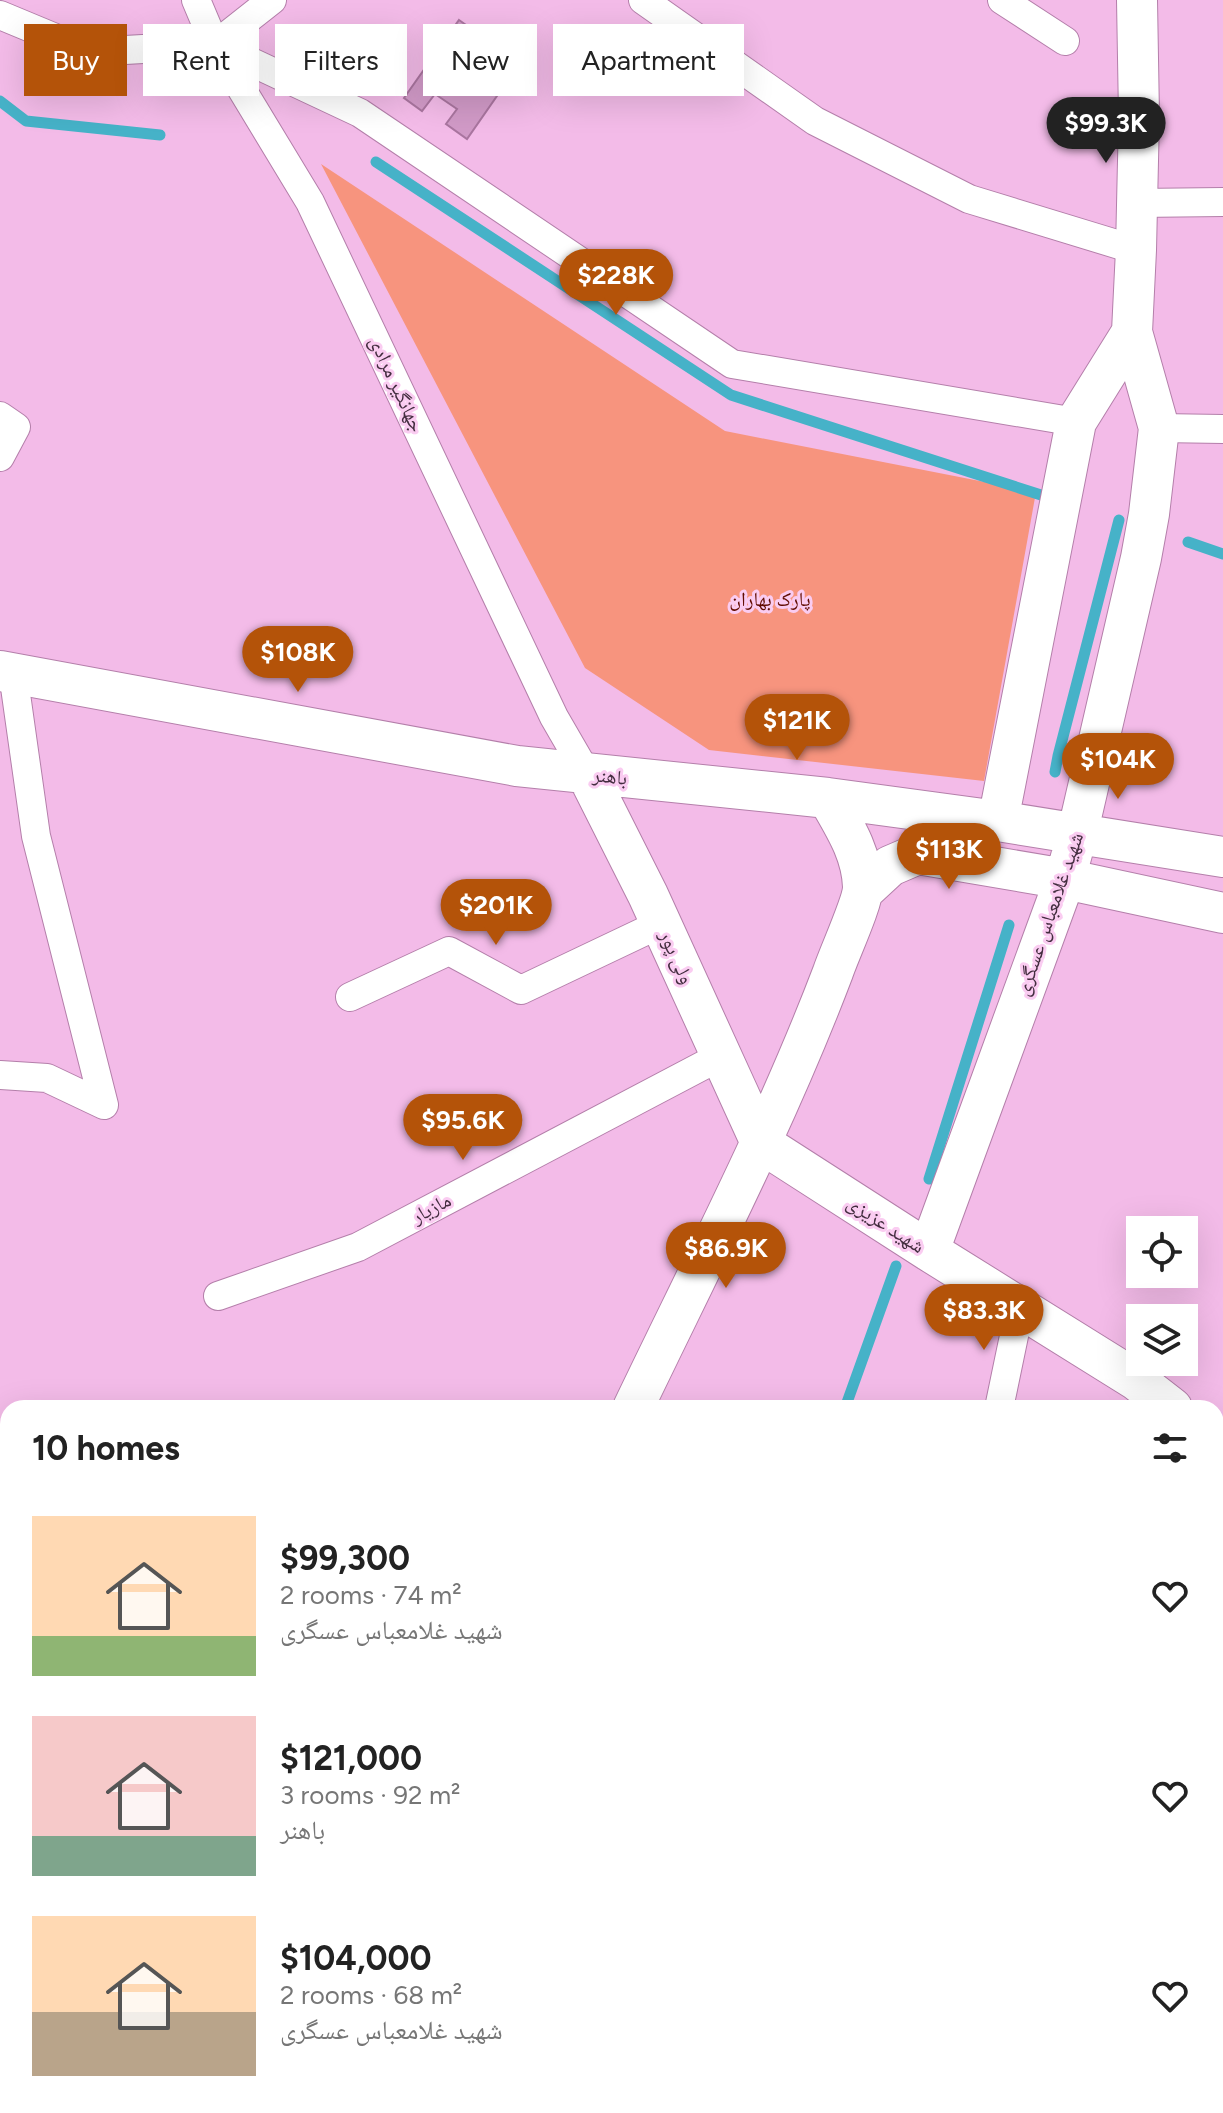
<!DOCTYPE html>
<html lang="en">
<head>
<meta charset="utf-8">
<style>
  :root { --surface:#fff; --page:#f2f2f2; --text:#222; --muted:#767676; --accent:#b45309 }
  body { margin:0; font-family:Figtree,"Noto Naskh Arabic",sans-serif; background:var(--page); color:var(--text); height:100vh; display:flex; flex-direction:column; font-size:30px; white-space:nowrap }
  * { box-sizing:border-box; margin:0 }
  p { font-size:26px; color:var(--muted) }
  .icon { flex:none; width:44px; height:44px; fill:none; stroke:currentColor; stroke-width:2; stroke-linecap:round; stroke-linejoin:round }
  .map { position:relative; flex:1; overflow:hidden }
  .details { position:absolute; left:0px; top:1400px; width:1224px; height:714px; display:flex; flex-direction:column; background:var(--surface); border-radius:24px 24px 0 0; box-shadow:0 8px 32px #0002 }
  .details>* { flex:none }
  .top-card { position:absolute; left:24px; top:24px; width:800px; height:72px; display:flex; gap:16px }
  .fabs { position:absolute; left:1126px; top:1216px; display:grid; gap:16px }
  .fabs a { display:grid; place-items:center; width:72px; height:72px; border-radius:0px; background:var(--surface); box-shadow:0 8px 32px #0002; font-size:40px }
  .price { position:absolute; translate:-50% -68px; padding:0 18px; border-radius:28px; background:var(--accent); color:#fff; font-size:26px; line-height:52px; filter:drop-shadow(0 2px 4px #0008) }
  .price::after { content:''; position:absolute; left:50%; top:48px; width:24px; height:18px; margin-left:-12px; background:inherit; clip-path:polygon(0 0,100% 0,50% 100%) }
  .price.current { background:#222; color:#fff }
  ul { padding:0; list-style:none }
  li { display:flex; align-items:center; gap:24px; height:200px; padding:0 32px }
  li span { display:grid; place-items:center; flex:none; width:224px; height:160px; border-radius:0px; color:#555 }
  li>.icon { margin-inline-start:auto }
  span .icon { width:96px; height:96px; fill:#fffc; stroke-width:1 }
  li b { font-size:34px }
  h2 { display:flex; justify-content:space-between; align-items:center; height:96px; padding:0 32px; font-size:34px }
  .pill { padding:0 28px; border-radius:0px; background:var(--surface); box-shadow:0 8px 32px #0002; font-size:28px; line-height:72px }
  .pill.current { background:var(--accent); color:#fff }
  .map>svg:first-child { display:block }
  .green { fill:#f7947e }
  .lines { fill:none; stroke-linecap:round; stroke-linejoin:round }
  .stream { stroke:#46b2c8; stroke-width:11 }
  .building { fill:#d19ac7; stroke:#a9759f; stroke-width:2 }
  .street-casing { stroke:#b47faa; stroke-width:30 }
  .secondary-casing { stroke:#b47faa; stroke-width:42 }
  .street { stroke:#fff; stroke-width:28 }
  .secondary { stroke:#fff; stroke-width:40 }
  .labels { text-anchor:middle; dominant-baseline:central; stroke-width:6; stroke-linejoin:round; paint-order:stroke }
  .street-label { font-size:20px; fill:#432d3f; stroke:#faccf1 }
  .park-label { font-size:20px; fill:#610c00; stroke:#faccf1 }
</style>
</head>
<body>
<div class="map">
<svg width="1223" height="2113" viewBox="0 0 1223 2113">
  <rect width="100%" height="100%" fill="#f3bbe8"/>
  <path class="green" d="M321 164 725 431 1036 492 984 781 709 750 585 668Z"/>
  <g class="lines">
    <path class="stream" d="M0 101 26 121 160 135
      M376 162 731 395 1041 495
      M1188 542 1223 554
      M1055 772 1058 756 1119 520
      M929 1179 1009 925
      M845 1408 896 1266
      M0 1887H8"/>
  </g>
  <path class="building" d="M459 20 520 63 467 139 446 124 457 109 435 94 422 111 404 98Z"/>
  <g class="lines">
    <g class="street-casing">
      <path id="street" d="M196 0 215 45 310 202 554 717 587 774
        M643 0 815 121 969 199 1136 250
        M1002 0 1065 41
        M0 15 89 52 215 45 360 113 732 364 1076 422
        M215 45 272 0
        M1137 203 1223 202
        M0 416 16 427 0 457
        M1159 428 1223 429
        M13 673 36 836 104 1105
        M350 997 449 951 521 990 662 923
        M0 1075 47 1078 104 1105
        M218 1296 358 1247 721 1056
        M999 1408 1020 1307
        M0 1647H8
        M0 1937H8
        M1033 2106 1040 2113
        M707 2113 712 2106"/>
    </g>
    <g class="secondary-casing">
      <path id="secondary" d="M0 671 517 766 828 798 998 821 1223 857
        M587 774 648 895 761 1143
        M998 821 1076 422 1132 332
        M863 891 890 866 918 854 1065 879 1223 913
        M761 1143 929 1251 1136 1380 1172 1408
        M929 1251 1065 879 1077 835 1141 558 1149 514 1159 428 1132 332 1136 250 1139 116 1137 0
        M633 1408C702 1264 776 1122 833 972 839 954 863 902 863 887 862 853 844 826 828 798
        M1216 1443 1223 1448
        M271 2113 275 2106"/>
    </g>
    <use href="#street" class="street"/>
    <use href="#secondary" class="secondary"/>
  </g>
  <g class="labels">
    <g class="street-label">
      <text transform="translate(397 384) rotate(65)">جهانگیر مرادی</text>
      <text transform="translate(610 776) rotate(6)">باهنر</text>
      <text transform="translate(1049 914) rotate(-71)">شهید غلامعباس عسگری</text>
      <text transform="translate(677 957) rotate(66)">ولی پور</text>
      <text transform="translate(431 1208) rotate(-28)">مازیار</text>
      <text transform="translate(886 1224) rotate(33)">شهید عزیزی</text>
    </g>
    <g class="park-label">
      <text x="770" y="599">پارک بهاران</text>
    </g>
  </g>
</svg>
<div class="fabs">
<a><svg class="icon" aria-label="locate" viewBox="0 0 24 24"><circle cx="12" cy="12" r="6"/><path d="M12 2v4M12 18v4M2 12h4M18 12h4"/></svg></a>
<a><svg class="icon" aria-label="layers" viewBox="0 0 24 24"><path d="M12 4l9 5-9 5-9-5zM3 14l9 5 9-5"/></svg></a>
</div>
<b class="price current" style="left:1106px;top:165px">$99.3K</b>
<b class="price" style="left:616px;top:317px">$228K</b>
<b class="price" style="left:298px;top:694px">$108K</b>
<b class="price" style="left:797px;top:762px">$121K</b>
<b class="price" style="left:1118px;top:801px">$104K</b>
<b class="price" style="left:949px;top:891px">$113K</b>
<b class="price" style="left:496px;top:947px">$201K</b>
<b class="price" style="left:463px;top:1162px">$95.6K</b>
<b class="price" style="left:726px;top:1290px">$86.9K</b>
<b class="price" style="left:984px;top:1352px">$83.3K</b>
<div class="top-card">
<a class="pill current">Buy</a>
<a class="pill">Rent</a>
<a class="pill">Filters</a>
<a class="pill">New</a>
<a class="pill">Apartment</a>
</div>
<section class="details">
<h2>10 homes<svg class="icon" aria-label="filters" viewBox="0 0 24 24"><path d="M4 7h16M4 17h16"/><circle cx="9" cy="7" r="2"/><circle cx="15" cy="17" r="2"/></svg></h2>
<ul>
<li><span style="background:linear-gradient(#ffd9b3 75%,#8fb573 0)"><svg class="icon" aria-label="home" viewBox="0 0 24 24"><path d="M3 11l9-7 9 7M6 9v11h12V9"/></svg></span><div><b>$99,300</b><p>2 rooms · 74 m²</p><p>شهید غلامعباس عسگری</p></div><svg class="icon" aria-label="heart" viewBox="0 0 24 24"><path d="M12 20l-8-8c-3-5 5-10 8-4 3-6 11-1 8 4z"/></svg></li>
<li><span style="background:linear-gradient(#f6c9c9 75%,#7fa58c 0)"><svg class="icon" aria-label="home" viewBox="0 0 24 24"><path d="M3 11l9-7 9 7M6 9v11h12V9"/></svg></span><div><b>$121,000</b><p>3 rooms · 92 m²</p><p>باهنر</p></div><svg class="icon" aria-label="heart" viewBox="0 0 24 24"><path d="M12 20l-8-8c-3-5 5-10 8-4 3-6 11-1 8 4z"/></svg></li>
<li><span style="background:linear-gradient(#ffd9b3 60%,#b9a48a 0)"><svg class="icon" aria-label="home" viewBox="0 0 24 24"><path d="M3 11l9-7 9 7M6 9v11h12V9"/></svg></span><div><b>$104,000</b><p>2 rooms · 68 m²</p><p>شهید غلامعباس عسگری</p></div><svg class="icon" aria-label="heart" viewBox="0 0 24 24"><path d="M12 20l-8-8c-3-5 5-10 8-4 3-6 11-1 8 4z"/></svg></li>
</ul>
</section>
</div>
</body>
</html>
